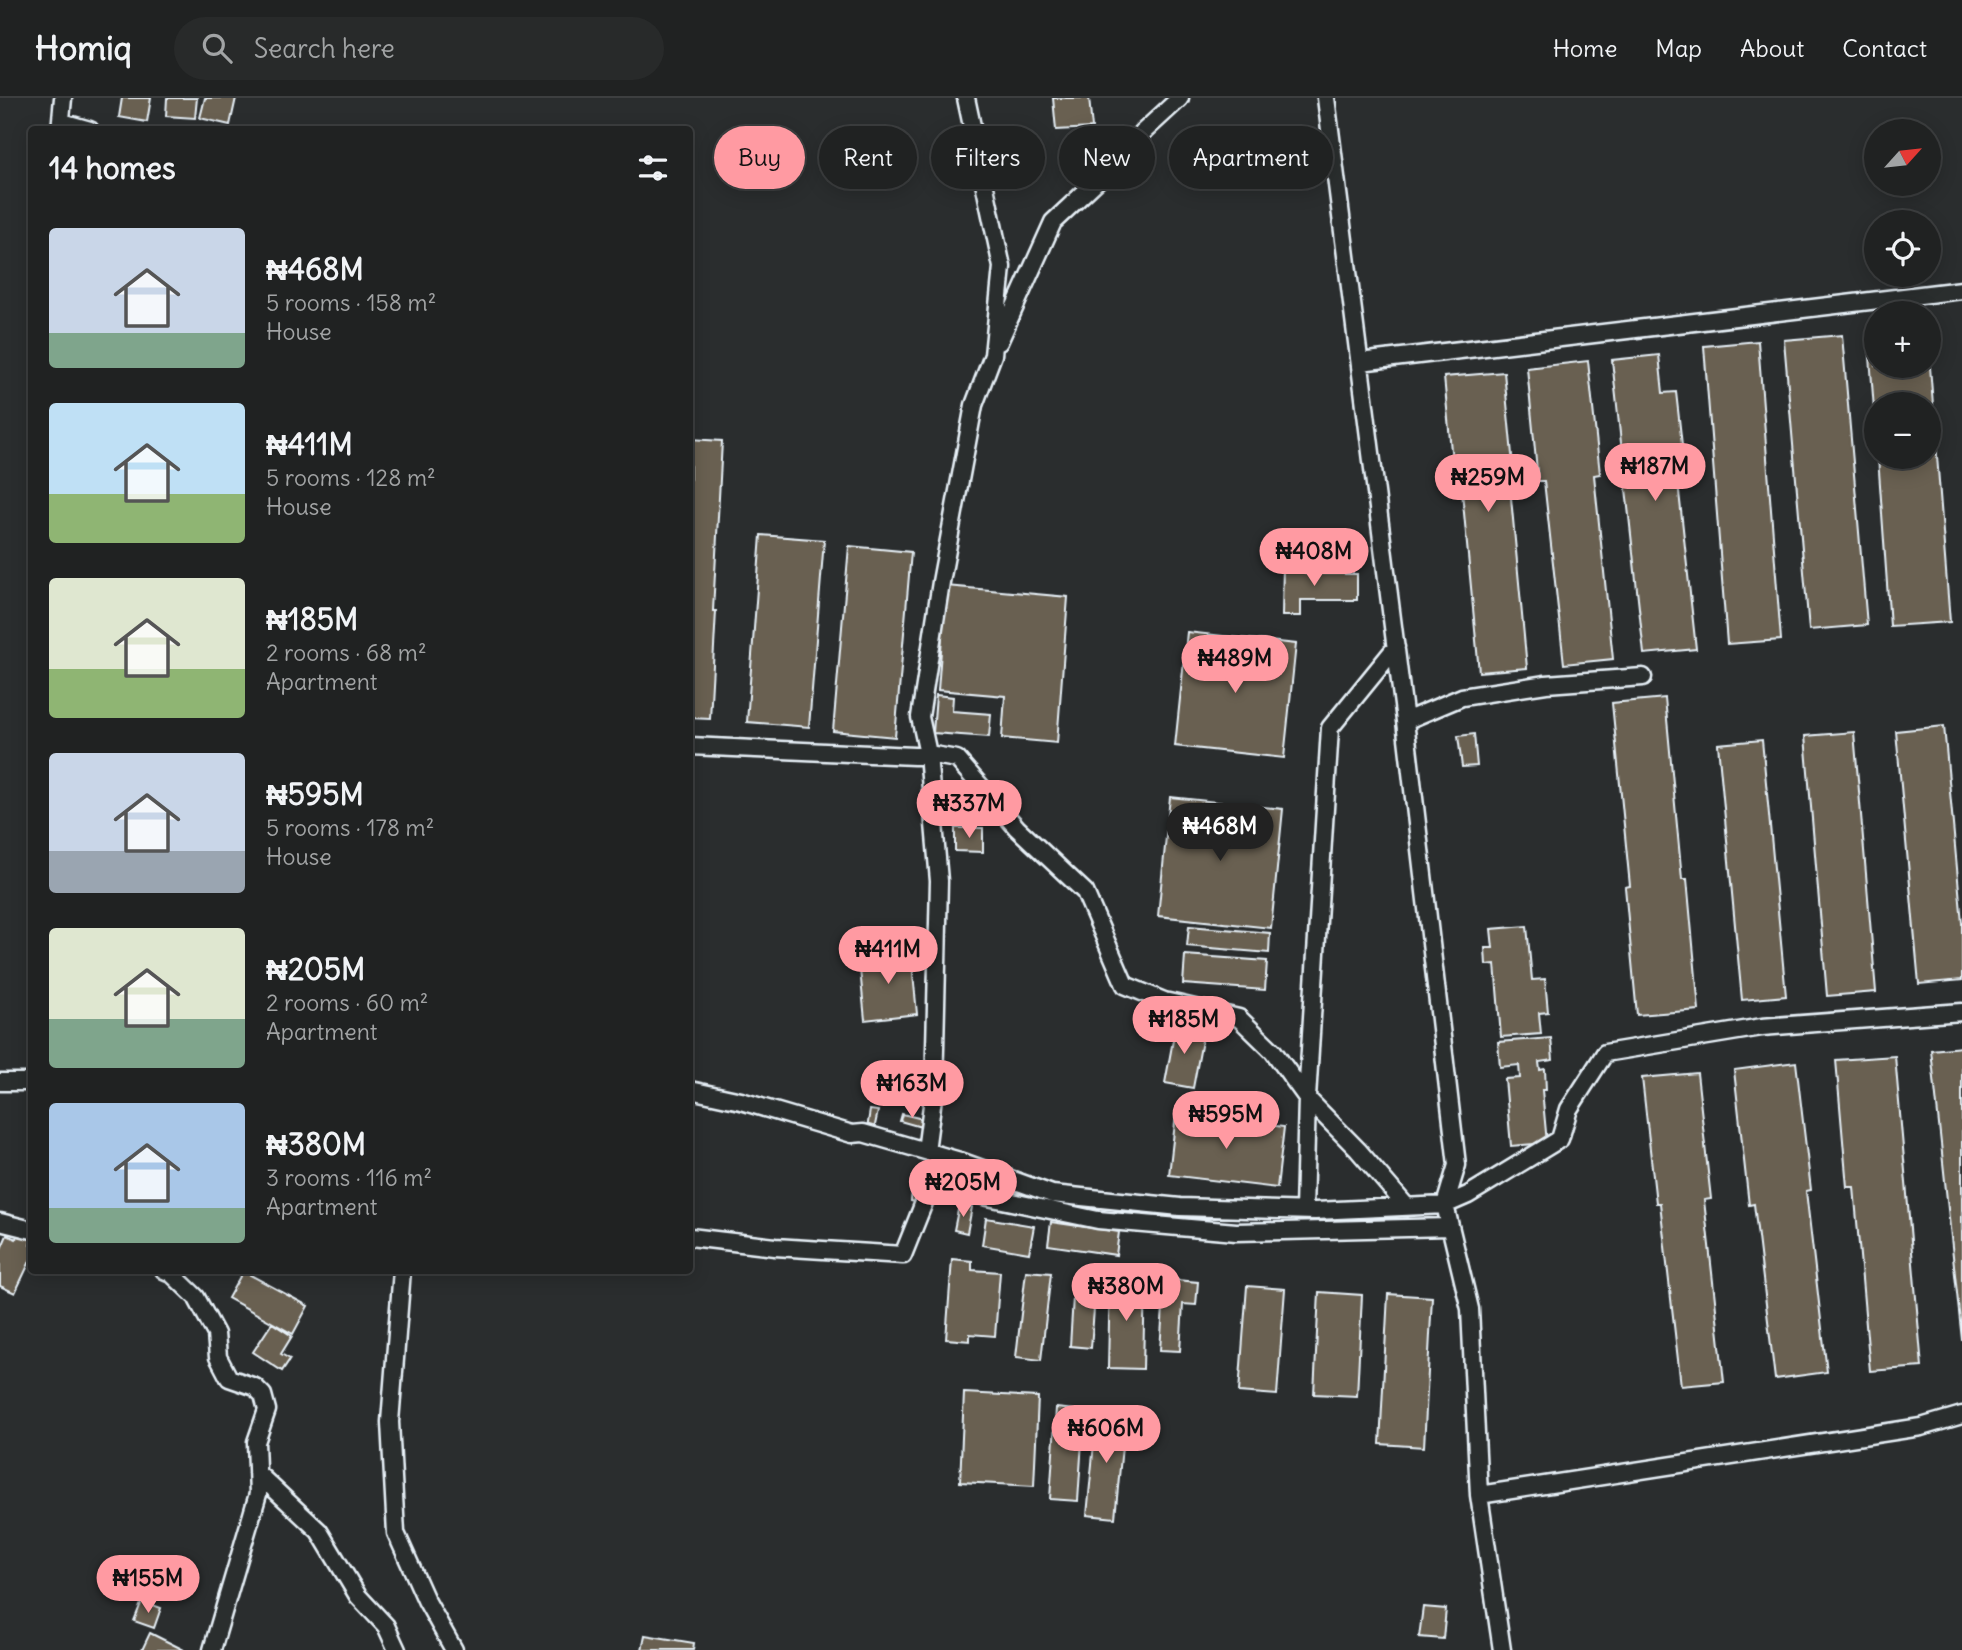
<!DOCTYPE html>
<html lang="en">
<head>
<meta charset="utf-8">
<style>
  :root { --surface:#202222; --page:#282a2a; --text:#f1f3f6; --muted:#a2a4a5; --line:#3d3f40; --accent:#ff9aa2 }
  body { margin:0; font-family:Delius,sans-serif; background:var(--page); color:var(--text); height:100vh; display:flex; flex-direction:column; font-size:26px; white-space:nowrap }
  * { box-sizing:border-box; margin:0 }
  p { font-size:23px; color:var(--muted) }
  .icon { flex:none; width:38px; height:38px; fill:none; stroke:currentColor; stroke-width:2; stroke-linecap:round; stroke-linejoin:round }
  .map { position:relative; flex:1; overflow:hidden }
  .drawer { position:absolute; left:28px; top:28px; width:665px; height:1148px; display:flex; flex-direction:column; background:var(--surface); border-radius:7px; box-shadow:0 4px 18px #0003,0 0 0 2px var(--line) }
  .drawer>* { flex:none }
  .top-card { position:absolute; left:714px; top:28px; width:665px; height:63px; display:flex; gap:14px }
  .needle { width:46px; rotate:63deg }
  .buttons { position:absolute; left:1864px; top:21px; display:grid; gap:14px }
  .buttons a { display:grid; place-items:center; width:77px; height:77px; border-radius:50%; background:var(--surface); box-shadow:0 4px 18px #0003,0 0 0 2px var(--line); font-size:35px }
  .price { position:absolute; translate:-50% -60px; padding:0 16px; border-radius:24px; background:var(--accent); color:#111; font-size:23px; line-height:46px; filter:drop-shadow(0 2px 4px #0008) }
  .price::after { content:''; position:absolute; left:50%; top:42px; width:21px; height:16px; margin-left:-10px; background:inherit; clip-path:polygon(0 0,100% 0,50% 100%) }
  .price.active { background:#222; color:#fff }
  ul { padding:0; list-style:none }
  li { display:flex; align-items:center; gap:21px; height:175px; padding:0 21px }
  li span { display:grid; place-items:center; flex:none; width:196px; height:140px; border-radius:7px; color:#555 }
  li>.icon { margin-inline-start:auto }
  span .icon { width:84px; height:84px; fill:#fffc; stroke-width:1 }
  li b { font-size:30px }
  h2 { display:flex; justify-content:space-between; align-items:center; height:84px; padding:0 21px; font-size:30px }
  .chip { padding:0 24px; border-radius:32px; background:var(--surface); box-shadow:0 4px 18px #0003,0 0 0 2px var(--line); font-size:24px; line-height:63px }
  .chip.active { background:var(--accent); color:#111 }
  header { display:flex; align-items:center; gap:42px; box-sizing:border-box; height:98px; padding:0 35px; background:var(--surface); border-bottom:2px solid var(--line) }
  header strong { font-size:33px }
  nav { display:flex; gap:38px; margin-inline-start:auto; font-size:24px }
  .search { width:490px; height:63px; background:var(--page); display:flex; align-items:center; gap:18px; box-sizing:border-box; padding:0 24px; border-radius:38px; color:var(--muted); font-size:26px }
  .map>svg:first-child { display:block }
  .building { fill:#696051; stroke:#e8f1f8; stroke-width:2 }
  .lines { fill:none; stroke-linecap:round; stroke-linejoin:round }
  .street-casing { stroke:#e8f1f8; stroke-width:21 }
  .street { stroke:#2a2d2e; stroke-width:16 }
</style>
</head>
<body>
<header>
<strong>Homiq</strong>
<div class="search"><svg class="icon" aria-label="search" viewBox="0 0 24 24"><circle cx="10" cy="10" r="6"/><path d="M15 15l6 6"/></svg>Search here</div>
<nav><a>Home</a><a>Map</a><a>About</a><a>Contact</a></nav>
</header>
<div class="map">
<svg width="1962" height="1552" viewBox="0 0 1962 1552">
  <rect width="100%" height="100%" fill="#2a2d2e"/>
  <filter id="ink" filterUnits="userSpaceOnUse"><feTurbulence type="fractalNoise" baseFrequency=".0143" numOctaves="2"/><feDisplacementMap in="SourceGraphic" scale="14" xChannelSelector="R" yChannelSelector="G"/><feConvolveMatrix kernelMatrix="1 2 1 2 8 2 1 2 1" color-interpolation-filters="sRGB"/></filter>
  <g filter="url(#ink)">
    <path class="building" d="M122 0H151L147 24 119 19Z
      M167 0H197L195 20 166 18Z
      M205 0H236L230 27 200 20Z
      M1053 0H1089L1092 30 1056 32Z
      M1868 232H1876V268H1928V243L1950 524 1890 528 1878 359H1928V306H1876V338Z
      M1842 237 1867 527 1809 532 1784 242Z
      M1758 243 1781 542 1727 546 1704 248Z
      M1659 257 1663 295 1676 294 1684 365 1676 366 1696 551 1644 556 1612 262Z
      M1588 263 1600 376 1594 377 1613 561 1564 566 1544 383H1538L1527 270Z
      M1504 274 1515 388 1510 389 1527 570 1479 574 1461 383 1454 384 1444 279Z
      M690 341 722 343 713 513H716L710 621 690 620Z
      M761 437 824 442 809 629 747 624Z
      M849 448 911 454 895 639 833 633Z
      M1283 466H1305V476H1357V502H1301V518H1282Z
      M946 488 1068 499 1057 645 1002 640 1005 598 938 592Z
      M1187 534 1296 546 1284 660 1175 648Z
      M936 597 953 599 952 613 991 616 989 639 933 635Z
      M1665 600 1682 781H1687L1699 912 1637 917 1625 789 1630 788 1612 605Z
      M1944 628 1962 825V882L1919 886 1896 633Z
      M1854 634 1876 894 1827 898 1805 638Z
      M1474 636 1477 668 1462 669 1458 638Z
      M1762 642 1786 898 1742 902 1718 646Z
      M1170 699 1283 711 1271 830 1158 818Z
      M955 730H983V754L955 753Z
      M1189 828 1270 835 1269 855 1187 848Z
      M1527 828 1532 882 1545 881 1548 914 1539 915 1541 936 1501 939 1495 866 1486 867 1485 850H1493L1491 831Z
      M911 855 917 916 865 922 859 861Z
      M1185 857 1267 863 1265 892 1183 886Z
      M1176 926 1204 932 1193 990 1165 985Z
      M1551 940 1553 962 1539 964 1540 972 1545 971 1546 992H1542L1547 1045 1511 1048 1505 981 1520 980 1519 967 1500 969 1498 944Z
      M1962 949V1242L1931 952Z
      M1895 958 1922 1269 1870 1273 1854 1089H1847L1836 962Z
      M1796 964 1811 1092 1806 1093 1827 1274 1775 1281 1754 1106 1749 1107 1734 972Z
      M1697 975 1711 1101 1704 1102 1724 1284 1681 1288 1660 1105H1656L1642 980Z
      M870 1012 878 1013 874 1032 867 1031Z
      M902 1016 923 1021 921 1029 900 1023Z
      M1176 1016 1284 1029 1277 1090 1169 1077Z
      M913 1083 922 1084 919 1105 911 1103Z
      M959 1107 972 1109 967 1135 954 1132Z
      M986 1120 1034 1128 1029 1155 982 1147Z
      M1051 1124 1119 1134 1116 1157 1048 1147Z
      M19 1133 32 1139 30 1147 32 1148V1159L15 1195 0 1188V1153L7 1137 16 1141Z
      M952 1161 972 1163V1172L1000 1174 995 1238 970 1236V1243L946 1241Z
      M243 1173 308 1208 293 1236 228 1200Z
      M1026 1173 1051 1175 1041 1262 1016 1259Z
      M1110 1179 1145 1180 1143 1271 1108 1270Z
      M1165 1181 1198 1184 1196 1207 1183 1206 1180 1253 1160 1252Z
      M1074 1183 1096 1185 1091 1250 1070 1248Z
      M1247 1188 1285 1191 1277 1297 1239 1294Z
      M1319 1194 1362 1197 1357 1298 1314 1296Z
      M1388 1196 1432 1199 1424 1349 1380 1346Z
      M272 1225 292 1238 281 1256 290 1261 282 1273 253 1254Z
      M964 1295 1038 1299 1034 1388 960 1384Z
      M1056 1310 1084 1313 1078 1403 1050 1401Z
      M1097 1315 1125 1318 1115 1420 1087 1417Z
      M142 1503 161 1510 154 1530 134 1523Z
      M1423 1509 1446 1511 1443 1541 1419 1539Z
      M150 1535 184 1552H142Z
      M645 1537 694 1545 693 1552H642Z"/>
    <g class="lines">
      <g class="street-casing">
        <path id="street" d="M1326 0 1405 623 1457 1067 1445 1107 1470 1211 1479 1397 1502 1552
          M62 24 90 32
          M60 32 63 0
          M999 244 1053 124 1100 80 1128 48 1180 0
          M1360 264 1962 192
          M1405 623 1462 599 1546 586 1643 579
          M690 648 914 658 928 656 957 661 1017 730 1085 794 1125 887 1164 903 1239 920 1273 953 1307 1000 1358 1052 1407 1109
          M0 984H32
          M690 992 741 1003 852 1036 863 1035 960 1063 1052 1096 1180 1109 1315 1113 1445 1107 1468 1097 1560 1041 1569 1011 1605 955 1762 929 1962 914
          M926 1053 934 992 939 783 928 656 920 619 941 484 974 307 993 257 1002 169 966 0
          M1304 1113 1307 1000 1330 630 1396 549
          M0 1124 32 1132
          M690 1139 775 1149 903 1157 931 1087 1098 1122 1236 1134 1450 1129
          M164 1172 171 1175 196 1199 216 1236 218 1259 229 1280 255 1289 263 1297 267 1312 256 1344 258 1396 212 1552
          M402 1172 390 1324 396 1435 426 1502 454 1552
          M257 1375 319 1433 358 1498 386 1528 397 1552
          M1479 1397 1921 1329 1962 1317"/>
      </g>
      <use href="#street" class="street"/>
    </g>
  </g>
</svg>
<div class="buttons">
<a><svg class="needle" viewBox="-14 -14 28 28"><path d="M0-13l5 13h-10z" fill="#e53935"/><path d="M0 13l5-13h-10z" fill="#a2a4a5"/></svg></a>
<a><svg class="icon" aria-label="locate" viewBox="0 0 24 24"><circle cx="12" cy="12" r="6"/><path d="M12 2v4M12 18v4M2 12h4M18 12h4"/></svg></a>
<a>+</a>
<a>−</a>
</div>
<b class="price" style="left:1655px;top:405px">₦187M</b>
<b class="price" style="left:1488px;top:416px">₦259M</b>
<b class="price" style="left:1314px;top:490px">₦408M</b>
<b class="price" style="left:1235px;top:597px">₦489M</b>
<b class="price" style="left:969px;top:742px">₦337M</b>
<b class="price active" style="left:1220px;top:765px">₦468M</b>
<b class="price" style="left:888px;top:888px">₦411M</b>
<b class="price" style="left:1184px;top:958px">₦185M</b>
<b class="price" style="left:912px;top:1022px">₦163M</b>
<b class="price" style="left:1226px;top:1053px">₦595M</b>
<b class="price" style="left:963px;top:1121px">₦205M</b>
<b class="price" style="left:1126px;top:1225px">₦380M</b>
<b class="price" style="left:1106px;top:1367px">₦606M</b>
<b class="price" style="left:148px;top:1517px">₦155M</b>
<div class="top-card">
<a class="chip active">Buy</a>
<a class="chip">Rent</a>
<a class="chip">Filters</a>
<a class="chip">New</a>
<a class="chip">Apartment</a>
</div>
<section class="drawer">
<h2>14 homes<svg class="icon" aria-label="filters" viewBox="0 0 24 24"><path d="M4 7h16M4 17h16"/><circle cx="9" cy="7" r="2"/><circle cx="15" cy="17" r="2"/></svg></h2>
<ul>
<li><span style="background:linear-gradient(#c9d6e8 75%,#7fa58c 0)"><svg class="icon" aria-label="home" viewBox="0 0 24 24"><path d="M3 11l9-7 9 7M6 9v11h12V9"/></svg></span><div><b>₦468M</b><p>5 rooms · 158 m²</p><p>House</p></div></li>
<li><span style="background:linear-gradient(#bfe0f5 65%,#8fb573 0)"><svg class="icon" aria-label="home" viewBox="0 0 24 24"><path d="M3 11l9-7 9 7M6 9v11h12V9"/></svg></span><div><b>₦411M</b><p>5 rooms · 128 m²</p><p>House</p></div></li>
<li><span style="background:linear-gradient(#dfe7d0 65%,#8fb573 0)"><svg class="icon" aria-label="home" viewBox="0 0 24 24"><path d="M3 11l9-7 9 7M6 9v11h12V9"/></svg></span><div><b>₦185M</b><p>2 rooms · 68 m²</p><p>Apartment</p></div></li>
<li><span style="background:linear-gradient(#c9d6e8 70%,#9aa5b1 0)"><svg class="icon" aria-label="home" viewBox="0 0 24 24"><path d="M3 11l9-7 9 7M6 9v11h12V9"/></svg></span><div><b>₦595M</b><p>5 rooms · 178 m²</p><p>House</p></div></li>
<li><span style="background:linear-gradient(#dfe7d0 65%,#7fa58c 0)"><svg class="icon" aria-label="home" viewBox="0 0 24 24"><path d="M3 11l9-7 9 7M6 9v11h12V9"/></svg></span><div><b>₦205M</b><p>2 rooms · 60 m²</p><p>Apartment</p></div></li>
<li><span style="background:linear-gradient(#a9c7e8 75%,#7fa58c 0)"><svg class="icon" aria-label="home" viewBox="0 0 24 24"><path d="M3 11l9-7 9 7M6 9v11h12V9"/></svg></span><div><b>₦380M</b><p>3 rooms · 116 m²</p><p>Apartment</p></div></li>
</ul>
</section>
</div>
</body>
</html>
